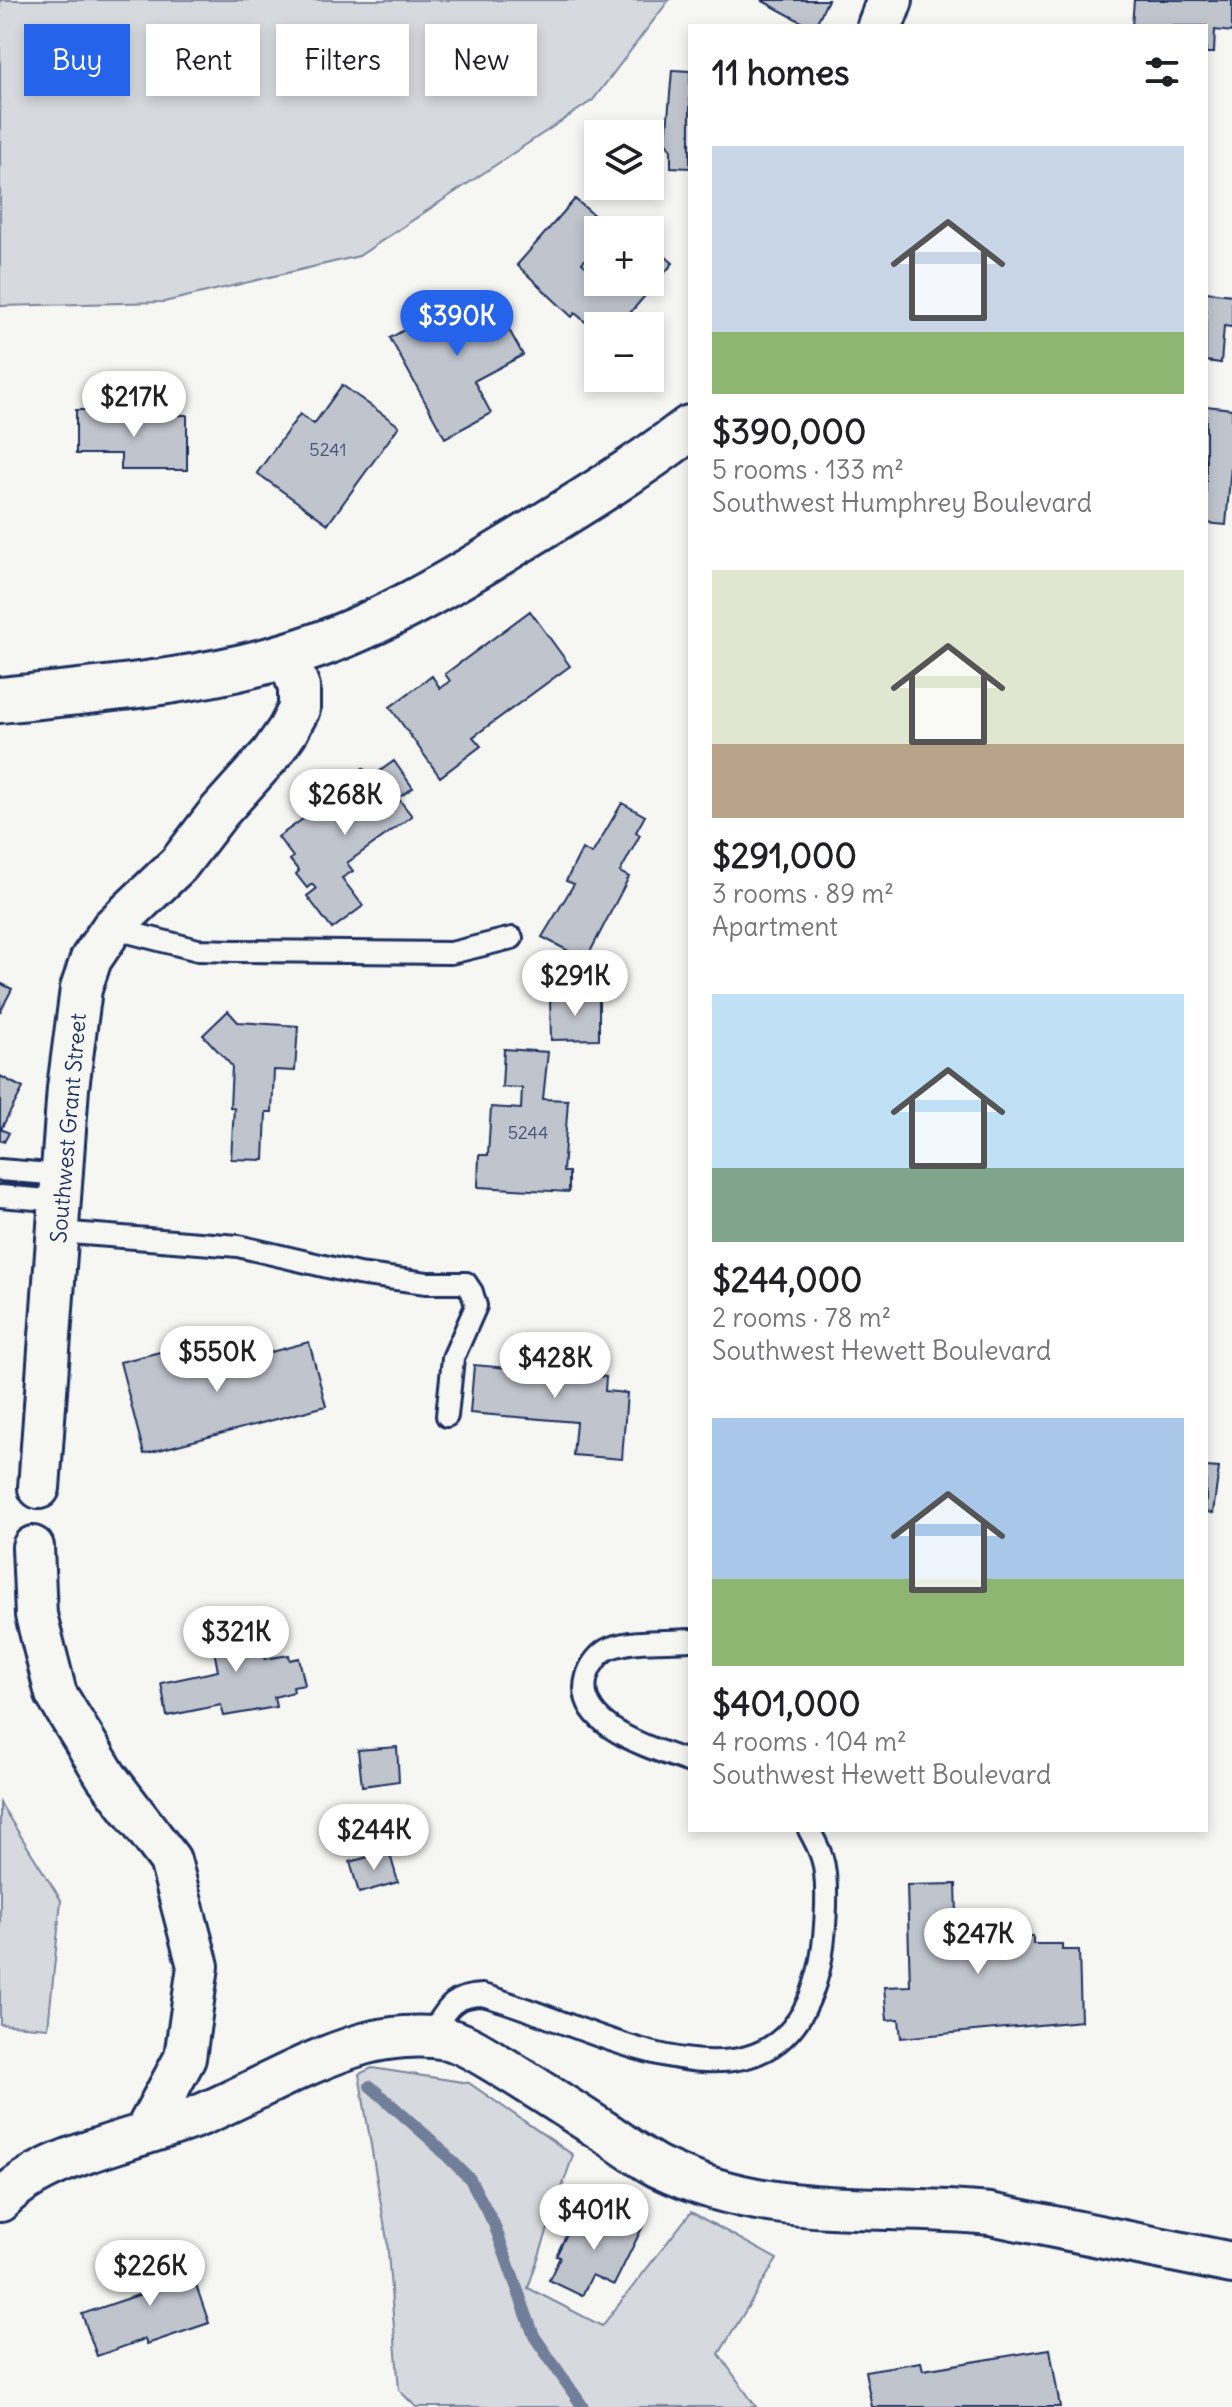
<!DOCTYPE html>
<html lang="en">
<head>
<meta charset="utf-8">
<style>
  :root { --surface:#fff; --page:#f2f2f2; --text:#202124; --muted:#757577; --accent:#2563eb }
  body { margin:0; font-family:Delius,sans-serif; background:var(--page); color:var(--text); height:100vh; display:flex; flex-direction:column; font-size:30px; white-space:nowrap }
  * { box-sizing:border-box; margin:0 }
  p { font-size:26px; color:var(--muted) }
  .icon { flex:none; width:44px; height:44px; fill:none; stroke:currentColor; stroke-width:2; stroke-linecap:round; stroke-linejoin:round }
  .map { position:relative; flex:1; overflow:hidden }
  .sheet { position:absolute; left:688px; top:24px; width:520px; height:1808px; display:flex; flex-direction:column; background:var(--surface); border-radius:0px; box-shadow:0 4px 12px #0003 }
  .sheet>* { flex:none }
  .hud { position:absolute; left:24px; top:24px; width:544px; height:72px; display:flex; gap:16px }
  .tools { position:absolute; left:584px; top:120px; display:grid; gap:16px }
  .tools a { display:grid; place-items:center; width:80px; height:80px; border-radius:0px; background:var(--surface); box-shadow:0 4px 12px #0003; font-size:40px }
  .price { position:absolute; translate:-50% -68px; padding:0 18px; border-radius:28px; background:#fff; color:#222; font-size:26px; line-height:52px; filter:drop-shadow(0 2px 4px #0008) }
  .price::after { content:''; position:absolute; left:50%; top:48px; width:24px; height:18px; margin-left:-12px; background:inherit; clip-path:polygon(0 0,100% 0,50% 100%) }
  .price.on { background:var(--accent); color:#fff }
  ul { padding:0; list-style:none }
  li { display:grid; align-content:center; gap:16px; height:424px; padding:0 24px }
  li span { display:grid; place-items:center; height:248px; border-radius:0px; color:#555 }
  li>.icon { margin-inline-start:auto }
  span .icon { width:144px; height:144px; fill:#fffc; stroke-width:1 }
  li b { font-size:34px }
  h2 { display:flex; justify-content:space-between; align-items:center; height:96px; padding:0 24px; font-size:34px }
  .pill { padding:0 28px; border-radius:0px; background:var(--surface); box-shadow:0 4px 12px #0003; font-size:28px; line-height:72px }
  .pill.on { background:var(--accent); color:#fff }
  .map>svg:first-child { display:block }
  .green { fill:#d6d9dd; stroke:#78849e; stroke-width:2 }
  .lines { fill:none; stroke-linecap:round; stroke-linejoin:round }
  .stream { stroke:#717e99; stroke-width:12 }
  .building { fill:#c0c4cd; stroke:#1b2f5e; stroke-width:2 }
  .service-casing { stroke:#1b2f5e; stroke-width:26 }
  .minor-casing { stroke:#1b2f5e; stroke-width:46 }
  .secondary-casing { stroke:#1b2f5e; stroke-width:50 }
  .service { stroke:#f6f6f2; stroke-width:20 }
  .minor { stroke:#f6f6f2; stroke-width:40 }
  .secondary { stroke:#f6f6f2; stroke-width:44 }
  .labels { text-anchor:middle; dominant-baseline:central; stroke-width:6; stroke-linejoin:round; paint-order:stroke }
  .number-label { font-size:18px; fill:#44547a }
  .street-label { font-size:22px; fill:#1b2f5e; stroke:#f6f6f2 }
</style>
</head>
<body>
<div class="map">
<svg width="1232" height="2407" viewBox="0 0 1232 2407">
  <rect width="100%" height="100%" fill="#f6f6f2"/>
  <filter id="ink" filterUnits="userSpaceOnUse"><feTurbulence type="fractalNoise" baseFrequency=".0125" numOctaves="2"/><feDisplacementMap in="SourceGraphic" scale="16" xChannelSelector="R" yChannelSelector="G"/><feConvolveMatrix kernelMatrix="1 2 1 2 8 2 1 2 1" color-interpolation-filters="sRGB"/></filter>
  <g filter="url(#ink)">
    <path class="green" d="M0 0H669L593 100 359 256 164 302 0 306Z
      M0 1803 61 1900 48 2028 0 2024Z
      M372 2068 469 2083 573 2155 528 2288 602 2326 691 2212 777 2259 719 2354 756 2407H416L399 2390 387 2240 359 2074Z"/>
    <g class="lines">
      <path class="stream" d="M370 2086 430 2139 470 2179 494 2224 534 2336 583 2407"/>
    </g>
    <path class="building" d="M761 0H828L815 26H809Z
      M1134 0H1232V32L1215 30 1214 53H1206V26H1132Z
      M672 70 690 71V168L671 167V150L666 142Z
      M575 199 610 229 598 230V244L582 263 598 277V282H650V243L673 263 619 326H598V333L575 313 572 317 517 265Z
      M487 290 523 355 474 381 491 413 445 438 390 338 431 315 429 312Z
      M1206 292 1232 295V327L1224 326 1221 363 1206 361Z
      M342 385 399 426 328 524 257 473 300 414 314 424Z
      M1206 406 1232 409V454L1226 525 1206 523Z
      M76 410H123V415H187V470H121V454H76Z
      M530 611 570 666 473 737 481 746 440 777 390 707 432 676 440 688 450 681 445 674Z
      M394 761 413 788 398 798 412 816 347 863 353 871 342 878 363 906 332 929 307 896 316 889 312 884 307 888 296 874 299 871 290 860 293 857 278 837 339 793 336 788 363 768 370 778Z
      M622 803 645 816 636 832 640 835 620 872 629 877 589 954 581 951 578 956 542 937 574 884 566 881 582 849 592 854Z
      M0 983 12 989 0 1012Z
      M550 997H599V1039L551 1040Z
      M228 1011 238 1022 298 1026 295 1071 274 1070 272 1112H266L264 1160 231 1159 234 1108 230 1107 232 1066 203 1035Z
      M504 1049 548 1052 543 1099 568 1100 563 1172H569V1192L478 1187 479 1155H488L491 1107 521 1109 522 1088 502 1087Z
      M0 1076 23 1088 1 1129 9 1133 4 1142 0 1140Z
      M309 1342 326 1406 144 1454 120 1362 184 1346 191 1373Z
      M509 1354 587 1361 586 1375 606 1377 605 1391 627 1393 622 1459 573 1455 576 1422 470 1413 474 1365 508 1368Z
      M1206 1467 1219 1468 1213 1513 1206 1512Z
      M256 1615 265 1659 289 1655 290 1660 299 1658 305 1685 293 1687 294 1692 274 1697 276 1707 224 1716 221 1705 167 1716 161 1683 218 1671 209 1624Z
      M397 1747 399 1781 362 1786 358 1750Z
      M389 1851 398 1882 359 1893 350 1862Z
      M956 1884 958 1945 1001 1944V1936H1033V1944H1062V1950H1079L1081 2021 901 2038 899 2019 887 2020 884 1987 910 1986 907 1885Z
      M577 2213 616 2232 626 2213 645 2222 614 2285 592 2275 582 2296 549 2280 560 2257 556 2256Z
      M184 2250 209 2323 147 2344 145 2339 97 2356 82 2314 147 2292 139 2265Z
      M1050 2349 1060 2407H872L865 2371 921 2362 923 2370Z"/>
    <g class="lines">
      <g class="service-casing">
        <path id="service" d="M112 928 198 950 236 951 451 953 512 938
          M0 1170 62 1175
          M0 1196 60 1201
          M58 1232 238 1246 358 1274 427 1283H466L472 1292 476 1306 453 1358 447 1416
          M690 1640C665 1642 633 1639 610 1648 600 1652 590 1665 587 1676 572 1727 655 1749 690 1762
          M429 2037C446 2012 449 1996 482 1995 586 2021 775 2142 818 1973 825 1947 830 1883 822 1858 819 1848 814 1839 809 1830"/>
      </g>
      <g class="minor-casing">
        <path id="minor" d="M39 1488 68 1088 81 989 91 959 112 928 179 864 219 812 272 753 288 730 299 709V687L287 655
          M33 1547 36 1615 56 1694 106 1776 170 1860 198 1966 185 2058 144 2134
          M0 2201C47 2153 140 2140 203 2114 256 2091 308 2060 363 2044 388 2037 421 2034 447 2039 466 2043 484 2056 501 2066 537 2088 572 2111 608 2134 624 2145 641 2158 658 2167 772 2222 871 2202 990 2214L1232 2263"/>
      </g>
      <g class="secondary-casing">
        <path id="secondary" d="M880 26 890 0
          M0 700C96 690 195 683 288 655 370 631 445 586 517 542 576 506 635 470 690 428"/>
      </g>
      <use href="#service" class="service"/>
      <use href="#minor" class="minor"/>
      <use href="#secondary" class="secondary"/>
    </g>
  </g>
  <g class="labels">
    <g class="number-label">
      <text x="328" y="449">5241</text>
      <text x="528" y="1132">5244</text>
    </g>
    <g class="street-label">
      <text transform="translate(68 1128) rotate(-85)">Southwest Grant Street</text>
    </g>
  </g>
</svg>
<div class="tools">
<a><svg class="icon" aria-label="layers" viewBox="0 0 24 24"><path d="M12 4l9 5-9 5-9-5zM3 14l9 5 9-5"/></svg></a>
<a>+</a>
<a>−</a>
</div>
<b class="price on" style="left:457px;top:358px">$390K</b>
<b class="price" style="left:134px;top:439px">$217K</b>
<b class="price" style="left:345px;top:837px">$268K</b>
<b class="price" style="left:575px;top:1018px">$291K</b>
<b class="price" style="left:217px;top:1394px">$550K</b>
<b class="price" style="left:555px;top:1400px">$428K</b>
<b class="price" style="left:236px;top:1674px">$321K</b>
<b class="price" style="left:374px;top:1872px">$244K</b>
<b class="price" style="left:978px;top:1976px">$247K</b>
<b class="price" style="left:594px;top:2252px">$401K</b>
<b class="price" style="left:150px;top:2308px">$226K</b>
<div class="hud">
<a class="pill on">Buy</a>
<a class="pill">Rent</a>
<a class="pill">Filters</a>
<a class="pill">New</a>
</div>
<section class="sheet">
<h2>11 homes<svg class="icon" aria-label="filters" viewBox="0 0 24 24"><path d="M4 7h16M4 17h16"/><circle cx="9" cy="7" r="2"/><circle cx="15" cy="17" r="2"/></svg></h2>
<ul>
<li><span style="background:linear-gradient(#c9d6e8 75%,#8fb573 0)"><svg class="icon" aria-label="home" viewBox="0 0 24 24"><path d="M3 11l9-7 9 7M6 9v11h12V9"/></svg></span><div><b>$390,000</b><p>5 rooms · 133 m²</p><p>Southwest Humphrey Boulevard</p></div></li>
<li><span style="background:linear-gradient(#dfe7d0 70%,#b9a48a 0)"><svg class="icon" aria-label="home" viewBox="0 0 24 24"><path d="M3 11l9-7 9 7M6 9v11h12V9"/></svg></span><div><b>$291,000</b><p>3 rooms · 89 m²</p><p>Apartment</p></div></li>
<li><span style="background:linear-gradient(#bfe0f5 70%,#7fa58c 0)"><svg class="icon" aria-label="home" viewBox="0 0 24 24"><path d="M3 11l9-7 9 7M6 9v11h12V9"/></svg></span><div><b>$244,000</b><p>2 rooms · 78 m²</p><p>Southwest Hewett Boulevard</p></div></li>
<li><span style="background:linear-gradient(#a9c7e8 65%,#8fb573 0)"><svg class="icon" aria-label="home" viewBox="0 0 24 24"><path d="M3 11l9-7 9 7M6 9v11h12V9"/></svg></span><div><b>$401,000</b><p>4 rooms · 104 m²</p><p>Southwest Hewett Boulevard</p></div></li>
</ul>
</section>
</div>
</body>
</html>
